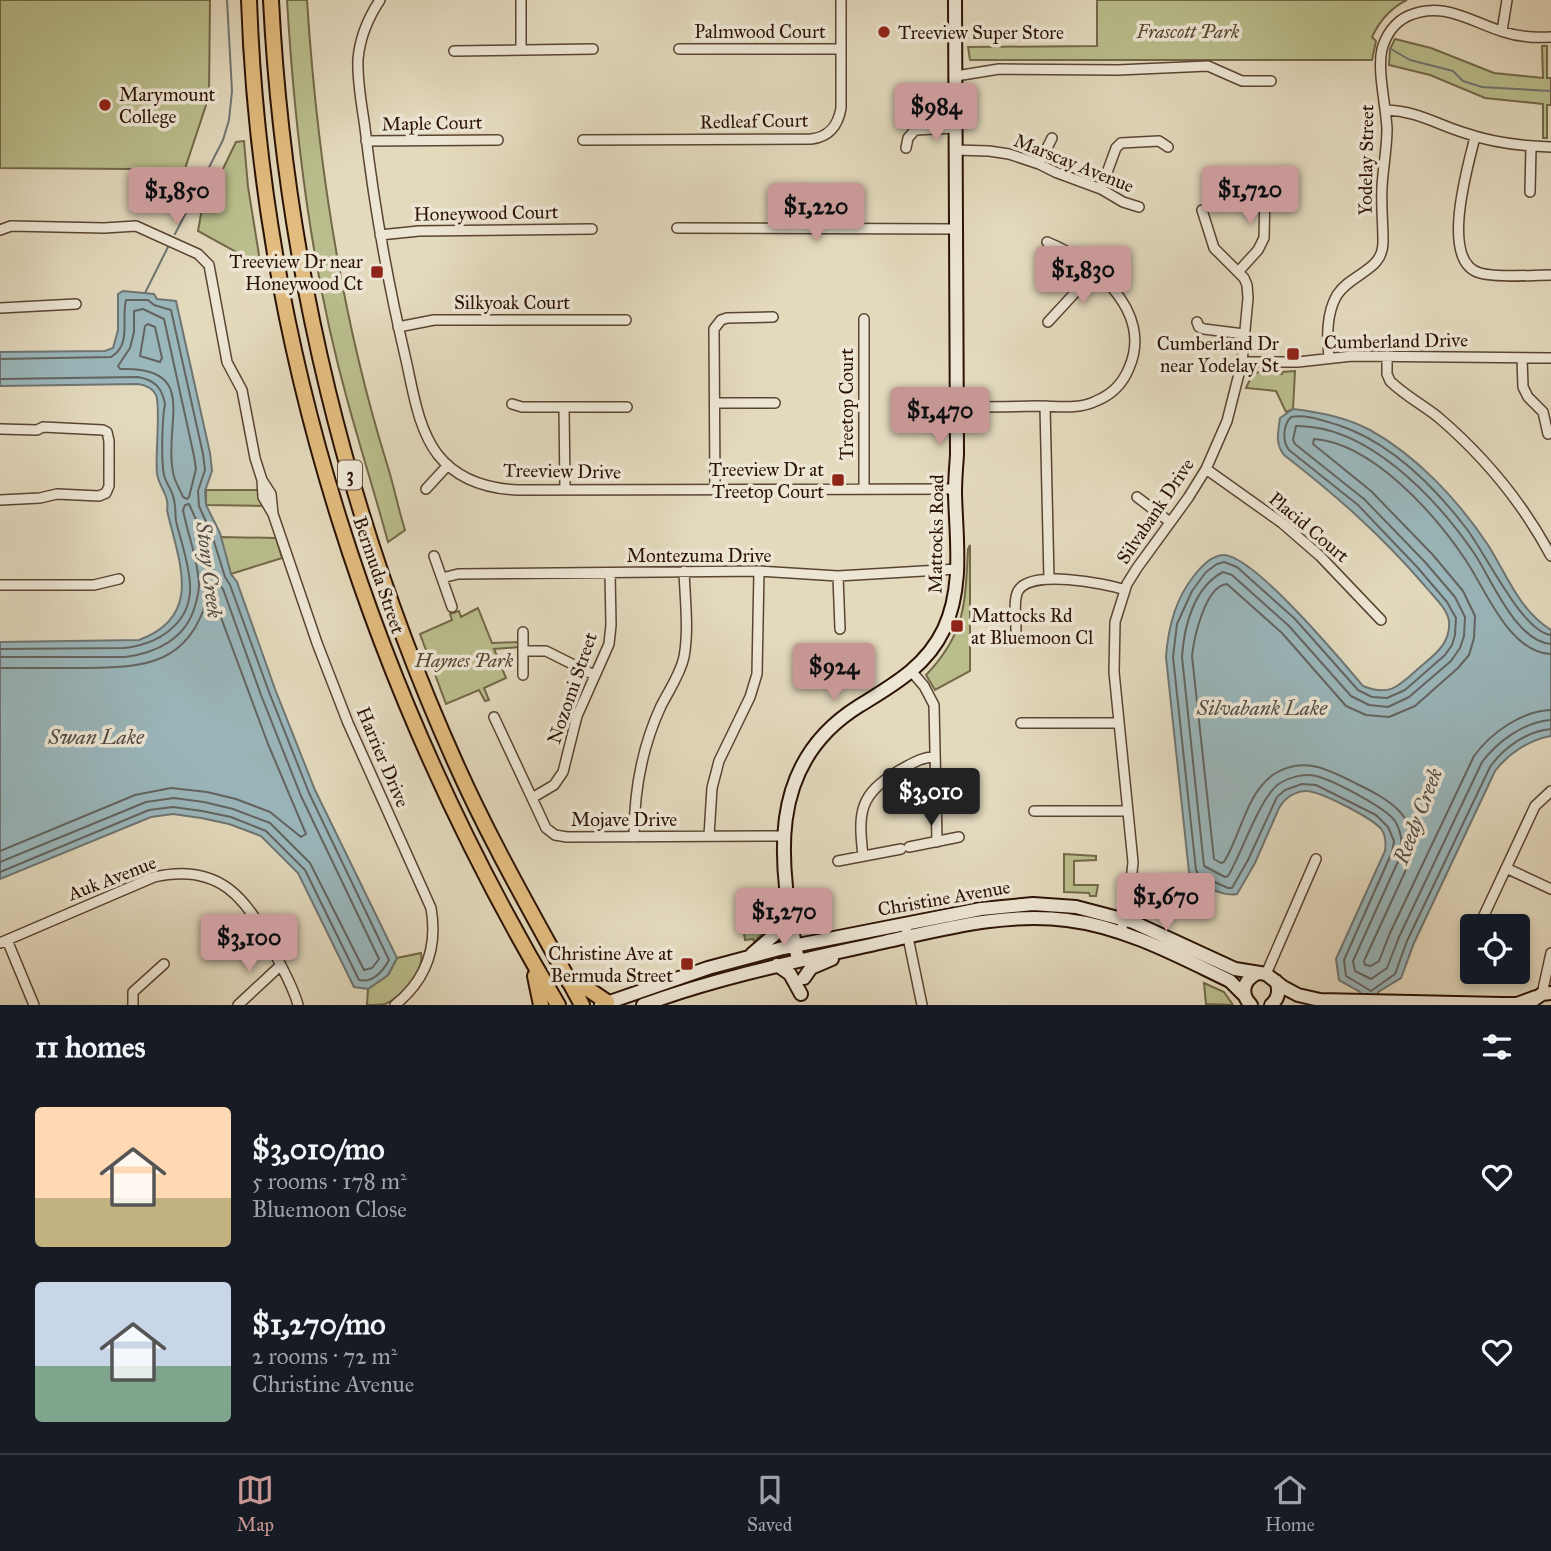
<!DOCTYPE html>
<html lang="en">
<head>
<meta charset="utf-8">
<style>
  :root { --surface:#171b24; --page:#20242c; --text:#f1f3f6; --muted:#9ea1a6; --line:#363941; --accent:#c59692 }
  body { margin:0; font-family:"IM FELL Great Primer",serif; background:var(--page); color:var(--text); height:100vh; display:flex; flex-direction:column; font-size:26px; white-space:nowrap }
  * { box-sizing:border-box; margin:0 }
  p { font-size:23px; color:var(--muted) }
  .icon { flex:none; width:38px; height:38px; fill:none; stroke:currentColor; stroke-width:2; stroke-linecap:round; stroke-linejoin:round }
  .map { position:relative; height:1005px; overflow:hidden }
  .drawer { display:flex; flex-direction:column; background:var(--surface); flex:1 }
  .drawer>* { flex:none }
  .tools { position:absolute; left:1460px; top:914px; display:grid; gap:14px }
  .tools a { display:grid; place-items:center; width:70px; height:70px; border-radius:7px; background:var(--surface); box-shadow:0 4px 10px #0003; font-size:35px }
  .price { position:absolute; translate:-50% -60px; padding:0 16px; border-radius:7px; background:var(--accent); color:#111; font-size:23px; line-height:46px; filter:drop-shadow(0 2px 4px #0008) }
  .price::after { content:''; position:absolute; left:50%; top:42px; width:21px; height:16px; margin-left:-10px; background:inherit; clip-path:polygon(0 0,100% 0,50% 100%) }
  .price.selected { background:#222; color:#fff }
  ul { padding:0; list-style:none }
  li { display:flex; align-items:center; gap:21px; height:175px; padding:0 35px }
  li span { display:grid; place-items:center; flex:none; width:196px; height:140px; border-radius:7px; color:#555 }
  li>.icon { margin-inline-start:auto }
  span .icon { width:84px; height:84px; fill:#fffc; stroke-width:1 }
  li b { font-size:30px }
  h2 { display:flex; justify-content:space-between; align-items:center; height:84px; padding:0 35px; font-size:30px }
  .tab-bar { display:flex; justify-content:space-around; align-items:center; height:98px; border-top:2px solid var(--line); background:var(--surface); font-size:19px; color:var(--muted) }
  .tab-bar a { display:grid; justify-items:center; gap:4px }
  .tab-bar .selected { color:var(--accent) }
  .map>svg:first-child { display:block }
  .green { fill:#babe8d; stroke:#736848; stroke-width:2 }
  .water { fill:#9ab7bc; stroke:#6e7572; stroke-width:2 }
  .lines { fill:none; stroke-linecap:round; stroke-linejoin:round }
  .shore { stroke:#636460; stroke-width:2 }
  .stream { stroke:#6e7572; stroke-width:2 }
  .street-casing { stroke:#5a4432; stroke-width:12 }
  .secondary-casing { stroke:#2c1204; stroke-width:16 }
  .primary-casing { stroke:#2c1204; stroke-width:18 }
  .street { stroke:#ede6d4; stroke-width:9 }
  .secondary { stroke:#ede6d4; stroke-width:12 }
  .primary { stroke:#e2bc7e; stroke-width:14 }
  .poi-dot { fill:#8f2418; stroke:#ede6d4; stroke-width:2.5 }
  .labels { text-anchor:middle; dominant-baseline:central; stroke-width:7; stroke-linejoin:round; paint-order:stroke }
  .shield { fill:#ede6d4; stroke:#665242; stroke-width:2 }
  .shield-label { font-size:18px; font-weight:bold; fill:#2c1204 }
  .street-label { font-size:19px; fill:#2c1204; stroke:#ede6d4 }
  .park-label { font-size:19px; font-style:italic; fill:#57462d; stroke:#ede6d4 }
  .poi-label { font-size:19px; fill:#2c1204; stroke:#ede6d4; text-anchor:end }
  .water-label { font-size:21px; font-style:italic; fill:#524c44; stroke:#ede6d4 }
</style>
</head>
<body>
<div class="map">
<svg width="1551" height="1005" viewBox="0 0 1551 1005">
  <rect width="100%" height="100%" fill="#e3d9bd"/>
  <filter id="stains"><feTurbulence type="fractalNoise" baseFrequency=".00286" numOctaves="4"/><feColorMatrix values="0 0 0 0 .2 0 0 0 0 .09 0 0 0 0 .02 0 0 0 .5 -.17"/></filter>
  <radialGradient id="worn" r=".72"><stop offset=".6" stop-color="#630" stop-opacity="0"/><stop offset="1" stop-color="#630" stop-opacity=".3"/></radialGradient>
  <path class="green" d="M0 0H210L209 96 172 208 138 206 131 169 0 168Z
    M287 0H307C317 157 340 313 387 464 394 486 398 508 405 530L388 542C375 494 360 447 347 399 311 269 295 134 287 0Z
    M1097 0H1407C1390 8 1380 20 1372 37L1376 41 1372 60H970L968 47 1097 46Z
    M1395 39 1431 48 1494 73 1543 78 1542 46H1547V78H1551V105H1547V138H1543V104L1485 98 1430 75 1389 65 1390 49Z
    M244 141 248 187 260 261 256 263 198 231 201 214 236 142Z
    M1270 371 1282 374V372L1295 371 1293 409 1286 412 1276 391 1246 388 1253 373Z
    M206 490H259L264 506 206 505Z
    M220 537 276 538 282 558 231 574Z
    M970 545V671L935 690 926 675C966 633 965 604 968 549Z
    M478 608 492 643 518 642 519 647 494 649 506 678 484 688 489 700 485 701 479 690 446 704 420 634 452 620 450 614 459 611 461 617Z
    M1064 854 1096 856V860L1074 861V885H1098L1096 896H1090L1089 893 1064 892Z
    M778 918 754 942 753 939 745 940 743 926Z
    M421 953C425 970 401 998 385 1004 380 1005 373 1005 367 1005L368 989 388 975 397 958Z
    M1204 983 1224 992 1233 1005 1206 1004Z"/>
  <path class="water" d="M123 291 154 294 157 299 176 301 210 453 212 471 205 491 206 505 220 533 231 574 237 582 275 689 315 790 397 958 388 975 368 989 354 987 298 873 261 836 229 824 201 818 173 814 151 817 0 879V642L139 640C205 616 178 560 167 510 170 495 158 486 157 473 155 457 161 406 156 395 152 387 145 385 138 384L0 386V352L105 351 113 348 118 330V294Z
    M1293 409C1319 412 1346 417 1370 430 1417 456 1458 500 1488 545 1507 575 1519 610 1551 630V736C1529 740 1509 753 1495 771L1414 943 1401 978 1378 992V1005H1362L1360 992 1339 980 1336 959 1385 851C1386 844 1386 837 1382 830 1374 819 1319 790 1305 791 1293 792 1285 798 1279 808L1255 863 1237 894C1222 897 1197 884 1189 872L1166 657C1168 628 1175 600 1193 577 1200 568 1210 556 1223 555 1253 554 1341 660 1363 686 1390 697 1399 686 1419 668 1434 655 1451 644 1449 621 1447 608 1433 596 1425 586 1381 535 1337 496 1284 455 1275 443 1278 433 1280 418Z"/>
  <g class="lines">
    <path class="shore" d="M143 309 164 319 194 456 196 469 189 497 187 499 183 497C180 489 174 481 173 472 163 424 201 366 120 369L118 366 130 348 134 332V311Z
      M148 324 155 327 162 358 160 362 140 356 145 326Z
      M0 359 111 357C132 345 121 319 126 300H148L154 305 171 310 203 454 205 470 198 491 199 506 212 535 225 577 230 585 269 692 309 793 389 960C383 971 373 983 359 980L305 870 266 831 231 817 202 811 173 807 149 810 0 872
      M0 379 138 377C155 380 162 388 165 404 162 419 161 461 164 475 166 484 173 491 174 500 176 507 175 514 176 521 181 542 189 562 190 585 192 624 157 645 123 648L0 649
      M1551 635C1522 632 1485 552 1466 528 1433 485 1390 442 1338 425 1324 421 1306 414 1291 417 1283 425 1282 441 1289 450L1358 505 1418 568 1447 602 1456 618 1455 635 1452 645 1445 655 1405 690 1387 698 1372 697 1358 690 1295 619 1237 567 1224 562 1217 564 1206 572 1192 591 1177 624 1173 657 1196 870 1199 875 1228 888H1232L1248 860 1277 797 1285 790 1302 784 1316 785 1376 815 1388 827 1394 841 1392 852 1344 960 1346 976 1371 991 1395 974 1407 941 1490 767C1503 748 1527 731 1551 729
      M1551 644C1516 642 1491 578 1474 553 1436 498 1368 425 1296 426L1293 440 1295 444 1364 499 1425 562 1455 597 1465 617 1464 636 1460 648 1451 661 1409 697 1388 707 1369 705 1351 696 1289 626 1232 575 1223 572C1194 587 1184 626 1182 657L1204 866 1225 877 1228 876C1242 853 1260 796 1280 783 1290 777 1305 773 1316 776 1333 780 1386 808 1395 821 1402 833 1403 845 1400 857L1353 961 1355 971 1371 979 1387 968 1399 937 1482 762C1498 741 1524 722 1551 720
      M1551 654C1509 653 1485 588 1465 559 1434 513 1372 443 1314 439L1313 444 1371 491 1433 555 1463 591 1475 616 1474 638 1469 655 1458 668 1415 706 1389 717 1366 715 1346 706 1282 633 1227 584C1205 586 1194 638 1192 656L1214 859 1221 863 1224 862C1241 835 1246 793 1274 774 1303 756 1328 769 1355 783 1388 799 1423 817 1410 861L1364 961 1365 965 1371 966 1379 961 1390 933 1474 756C1491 733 1521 711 1551 710
      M0 657H125C156 653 186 639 195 606 197 599 199 592 199 585 198 559 188 536 183 510L185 505 189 504 204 537 216 580 223 589 261 695 301 796 379 959 372 968 364 970 310 863 270 823 233 809 204 802 174 798 146 802 0 862
      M0 668C29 668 58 668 87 668 148 667 188 664 208 597L213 596 268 744 306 834 301 837 270 812 236 799 207 792 171 788 135 795 0 851"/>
    <path class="stream" d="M1391 49 1410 60 1453 71 1463 81 1482 87 1551 91
      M175 234 223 140 229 120 232 91 227 0
      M145 293 168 247"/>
    <g class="street-casing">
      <path id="street" d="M380 0C368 18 360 37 358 59 357 82 362 106 365 128 374 206 388 283 406 360 413 391 418 429 438 455 458 480 489 489 519 490L955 489
        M1502 31 1507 0
        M521 49V0
        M679 49H841
        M454 51 593 49
        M956 76 999 69 1118 70 1208 66 1242 81H1271
        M1386 110C1417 111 1436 124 1465 133 1493 143 1521 146 1551 147
        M1475 137C1468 166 1439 262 1480 273 1497 278 1532 275 1551 275
        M583 140 811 139C829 137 838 126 841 108V0
        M366 141 498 140
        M906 148 908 138 915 130 955 128
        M955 150 989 151 1009 154 1039 164 1055 172 1101 189 1123 202 1139 207
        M1039 164 1052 138
        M1101 189 1116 148 1121 143 1159 141 1168 147
        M1530 192 1531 147
        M677 228 956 229
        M0 230 11 226 104 228 136 226 198 254 209 265 227 362 242 390 255 458 262 480 271 494 273 514 317 643 348 723 431 908C438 948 426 980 395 1005
        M380 235 419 231 592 229
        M1238 272 1258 250 1264 238 1265 191 1258 177
        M0 308 76 304
        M864 319V488
        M1048 322 1095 271
        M1197 322 1199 327 1204 329 1244 334
        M398 327 434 320H626
        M1387 356V374L1390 381C1404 395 1423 405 1438 417 1485 457 1522 502 1551 556
        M1329 358C1327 337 1326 314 1337 295 1351 273 1384 271 1383 241 1383 223 1381 205 1382 187 1383 168 1387 148 1387 129 1386 105 1377 71 1382 49 1386 35 1395 22 1408 16 1443 0 1471 22 1504 32 1519 37 1534 38 1551 37
        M1522 358 1523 387 1528 397 1543 412 1548 434
        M1242 362H1298L1352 356 1551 358
        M715 403H775
        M512 404 522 407H627
        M1045 406 1049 579
        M564 407 565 490
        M956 407C983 407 1010 407 1037 406 1057 406 1078 410 1096 401 1111 395 1123 383 1129 368 1154 311 1093 261 1047 242
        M0 429 37 430 43 427 103 430 107 432 109 441V486L106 493 99 496 57 494 40 498 0 500
        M1206 469 1282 523 1320 556 1381 620
        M262 480 263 497 273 514
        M426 489 448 465
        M715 490 714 329 721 320 727 318 773 317
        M1137 497 1170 522
        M434 556 452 607
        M838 576 840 629
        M442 578 458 574 759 571 838 576 957 569
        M0 585H94L119 579
        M1016 630C1016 619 1013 601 1018 591 1030 569 1105 583 1125 590
        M523 632V675
        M523 651H546L594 675
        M912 672 924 686 934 705 937 842
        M494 717 546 828 555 835 567 837 785 836
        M1021 723H1119
        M532 798 554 785 563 772 577 716 609 644 611 625 610 573
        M1034 811H1128
        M709 836 712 788 719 761 750 697 757 674 759 571
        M634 837C634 792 642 747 661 706 669 690 680 675 684 657 689 630 685 599 684 571
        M909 847 959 837
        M863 856C858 812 859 795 898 771 910 765 920 757 934 757
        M838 861 901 849
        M1506 868 1551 889
        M905 923 922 1005
        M1479 926 1535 806 1551 791
        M1121 932 1130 892 1133 862 1114 672 1115 622 1127 584 1137 568 1188 498 1206 469 1227 421 1242 362 1248 298 1247 285 1244 278 1214 248 1202 210
        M7 940 34 1005
        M0 943 154 877C219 862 247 898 273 950 282 968 293 986 298 1005
        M1266 974 1316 859
        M1542 994 1551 953
        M133 1005V992L164 964
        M238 1005 281 965"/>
    </g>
    <g class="secondary-casing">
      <path id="secondary" d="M752 954 780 930 789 917
        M798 960C779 865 764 765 859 706 893 685 926 667 944 629 964 586 956 538 955 493 955 480 956 468 957 455L955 0
        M777 965 790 974 801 994
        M804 978 811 968 832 959
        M1532 1001 1542 994 1551 993
        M601 1005 708 968 783 948 981 909 1033 904 1076 907 1133 922 1235 969 1266 974 1283 987 1298 995 1320 1000 1502 1004H1517L1536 997
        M643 1005C722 976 803 960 884 942 944 929 1006 912 1067 920 1125 927 1178 956 1230 981L1244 995
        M1251 1005C1240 994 1243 981 1256 974
        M1271 1005C1279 998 1280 990 1276 981"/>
    </g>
    <g class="primary-casing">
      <path id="primary" d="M249 0C261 355 377 702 558 1005
        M271 0C284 263 348 524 456 764 493 847 539 925 582 1005
        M535 976 541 1005
        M569 982 579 983 607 1002"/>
    </g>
    <use href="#street" class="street"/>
    <use href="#secondary" class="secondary"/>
    <use href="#primary" class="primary"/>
  </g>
  <g class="poi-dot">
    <circle cx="884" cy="32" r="7"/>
    <circle cx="105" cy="105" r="7"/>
    <rect x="370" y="265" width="14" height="14" rx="3.5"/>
    <rect x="1286" y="347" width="14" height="14" rx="3.5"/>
    <rect x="831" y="473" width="14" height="14" rx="3.5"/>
    <rect x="950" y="619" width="14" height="14" rx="3.5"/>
    <rect x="680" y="957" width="14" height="14" rx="3.5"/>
  </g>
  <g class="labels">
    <rect class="shield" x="338" y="460.5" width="24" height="29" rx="5"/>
    <g class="shield-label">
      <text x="350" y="475">3</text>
    </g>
    <g class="street-label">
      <text x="760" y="31">Palmwood Court</text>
      <text transform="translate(754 121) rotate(-1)">Redleaf Court</text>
      <text transform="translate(432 123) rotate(-1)">Maple Court</text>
      <text transform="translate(1366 160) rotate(-89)">Yodelay Street</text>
      <text transform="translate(1074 163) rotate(22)">Marscay Avenue</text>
      <text transform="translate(486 213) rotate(-1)">Honeywood Court</text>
      <text x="512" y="302">Silkyoak Court</text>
      <text transform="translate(1396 341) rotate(-1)">Cumberland Drive</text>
      <text transform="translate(846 404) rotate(-90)">Treetop Court</text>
      <text transform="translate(562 471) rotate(1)">Treeview Drive</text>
      <text transform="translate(1155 511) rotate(-56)">Silvabank Drive</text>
      <text transform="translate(1309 527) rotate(40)">Placid Court</text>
      <text transform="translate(936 534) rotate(-89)">Mattocks Road</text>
      <text x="699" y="555">Montezuma Drive</text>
      <text transform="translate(379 575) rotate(71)">Bermuda Street</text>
      <text transform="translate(572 688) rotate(-71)">Nozomi Street</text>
      <text transform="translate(383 757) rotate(67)">Harrier Drive</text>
      <text x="624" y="819">Mojave Drive</text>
      <text transform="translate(112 878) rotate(-21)">Auk Avenue</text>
      <text transform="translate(944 898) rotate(-10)">Christine Avenue</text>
    </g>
    <g class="park-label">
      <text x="1188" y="31">Frascott Park</text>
      <text x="464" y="660">Haynes Park</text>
    </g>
    <g class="poi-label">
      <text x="898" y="32" text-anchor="start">Treeview Super Store</text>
      <text x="119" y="94" text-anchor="start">Marymount<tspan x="119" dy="22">College</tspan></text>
      <text x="363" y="261">Treeview Dr near<tspan x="363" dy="22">Honeywood Ct</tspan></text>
      <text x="1279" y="343">Cumberland Dr<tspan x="1279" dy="22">near Yodelay St</tspan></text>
      <text x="824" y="469">Treeview Dr at<tspan x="824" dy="22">Treetop Court</tspan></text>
      <text x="971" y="615" text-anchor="start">Mattocks Rd<tspan x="971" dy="22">at Bluemoon Cl</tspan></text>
      <text x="673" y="953">Christine Ave at<tspan x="673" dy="22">Bermuda Street</tspan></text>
    </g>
    <g class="water-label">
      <text transform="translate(209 570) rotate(83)">Stony Creek</text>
      <text x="1262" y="708">Silvabank Lake</text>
      <text x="96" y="737">Swan Lake</text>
      <text transform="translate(1418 816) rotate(-69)">Reedy Creek</text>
    </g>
  </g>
  <rect width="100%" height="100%" filter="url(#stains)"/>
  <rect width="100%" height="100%" fill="url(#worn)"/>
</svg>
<div class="tools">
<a><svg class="icon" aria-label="locate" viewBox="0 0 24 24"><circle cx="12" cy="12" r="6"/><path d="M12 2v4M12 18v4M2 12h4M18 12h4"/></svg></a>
</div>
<b class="price" style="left:936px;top:143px">$984</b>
<b class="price" style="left:1250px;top:226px">$1,720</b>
<b class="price" style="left:177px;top:227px">$1,850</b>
<b class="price" style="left:816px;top:243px">$1,220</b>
<b class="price" style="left:1083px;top:306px">$1,830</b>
<b class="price" style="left:940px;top:447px">$1,470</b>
<b class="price" style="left:834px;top:703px">$924</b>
<b class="price selected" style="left:931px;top:828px">$3,010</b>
<b class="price" style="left:1166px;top:933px">$1,670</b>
<b class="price" style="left:784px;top:948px">$1,270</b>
<b class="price" style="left:249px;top:974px">$3,100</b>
</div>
<section class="drawer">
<h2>11 homes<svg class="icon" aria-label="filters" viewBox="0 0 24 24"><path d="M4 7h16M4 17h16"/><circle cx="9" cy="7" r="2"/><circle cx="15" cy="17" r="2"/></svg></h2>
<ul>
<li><span style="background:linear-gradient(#ffd9b3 65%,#c2b280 0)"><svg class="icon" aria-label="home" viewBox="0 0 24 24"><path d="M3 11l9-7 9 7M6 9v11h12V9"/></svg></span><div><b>$3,010/mo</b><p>5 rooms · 178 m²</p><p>Bluemoon Close</p></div><svg class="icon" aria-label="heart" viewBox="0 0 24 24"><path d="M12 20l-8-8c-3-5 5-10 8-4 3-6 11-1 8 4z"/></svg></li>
<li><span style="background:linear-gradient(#c9d6e8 60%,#7fa58c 0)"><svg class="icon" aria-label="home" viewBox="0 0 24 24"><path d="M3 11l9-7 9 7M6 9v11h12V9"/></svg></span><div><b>$1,270/mo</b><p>2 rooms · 72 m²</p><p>Christine Avenue</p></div><svg class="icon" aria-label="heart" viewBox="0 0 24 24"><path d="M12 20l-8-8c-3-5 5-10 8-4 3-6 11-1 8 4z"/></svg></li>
</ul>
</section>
<nav class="tab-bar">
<a class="selected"><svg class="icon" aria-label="map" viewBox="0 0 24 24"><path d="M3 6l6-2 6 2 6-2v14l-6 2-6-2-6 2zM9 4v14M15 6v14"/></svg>Map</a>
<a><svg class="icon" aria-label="saved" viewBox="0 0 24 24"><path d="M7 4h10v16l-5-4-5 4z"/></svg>Saved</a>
<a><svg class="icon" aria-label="home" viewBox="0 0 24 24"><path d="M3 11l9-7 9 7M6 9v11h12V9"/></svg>Home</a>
</nav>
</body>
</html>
